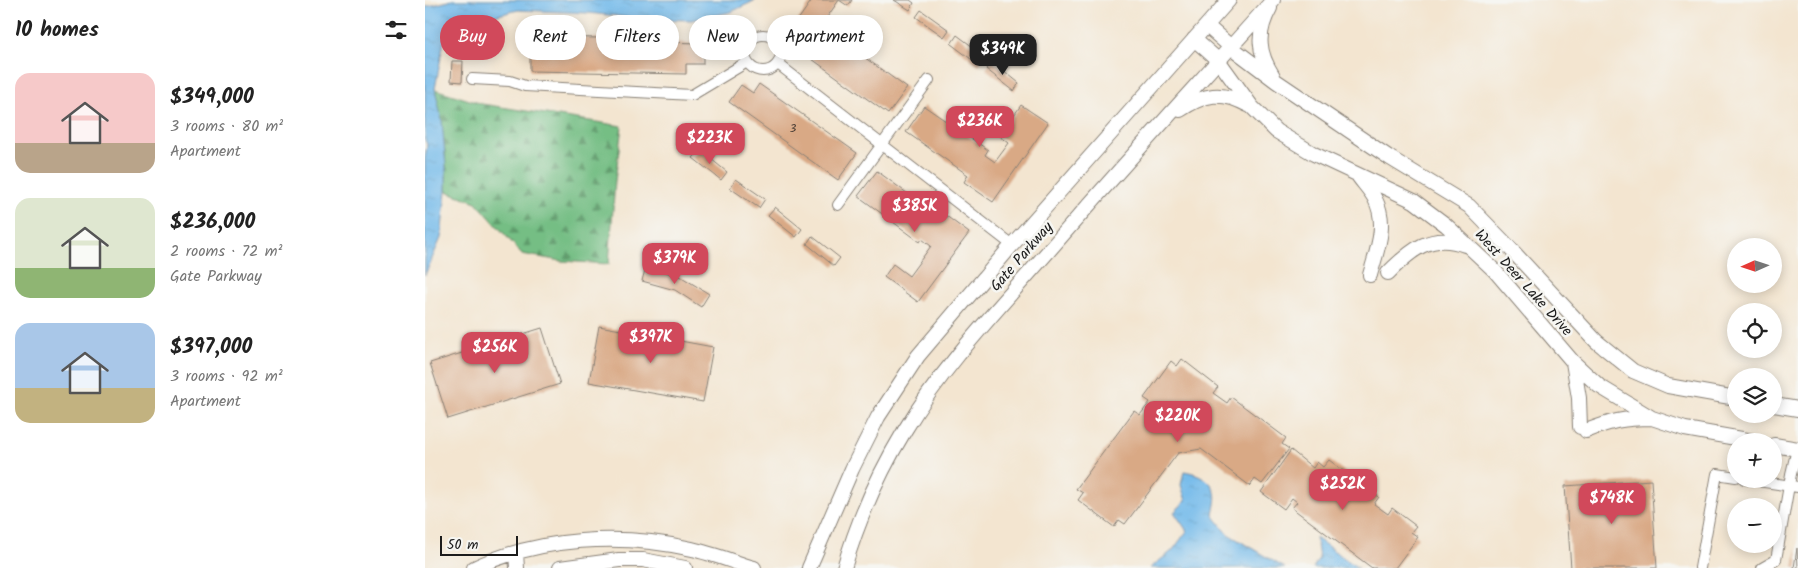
<!DOCTYPE html>
<html lang="en">
<head>
<meta charset="utf-8">
<style>
  :root { --surface:#fff; --page:#f2f2f2; --text:#222; --muted:#767676; --accent:#d1495b }
  body { margin:0; font-family:Kalam,sans-serif; background:var(--page); color:var(--text); height:100vh; display:flex; flex-direction:column; font-size:19px; white-space:nowrap }
  * { box-sizing:border-box; margin:0 }
  p { font-size:16px; color:var(--muted) }
  .icon { flex:none; width:28px; height:28px; fill:none; stroke:currentColor; stroke-width:2; stroke-linecap:round; stroke-linejoin:round }
  .map { position:relative; flex:1; overflow:hidden }
  .panel { display:flex; flex-direction:column; background:var(--surface); width:425px }
  .panel>* { flex:none }
  .hud { position:absolute; left:15px; top:15px; width:475px; height:45px; display:flex; gap:10px }
  .needle { width:32px; rotate:267deg }
  .buttons { position:absolute; left:1302px; top:238px; display:grid; gap:10px }
  .buttons a { display:grid; place-items:center; width:55px; height:55px; border-radius:50%; background:var(--surface); box-shadow:0 2px 12px #0003; font-size:25px }
  .scale { position:absolute; left:15px; bottom:12px; width:78px; box-sizing:border-box; padding-left:5px; border:2px solid #1c1c1c; border-top:0; font-size:14px; line-height:18px; white-space:nowrap; color:#1c1c1c; -webkit-text-stroke:4px #f6f6f2; paint-order:stroke }
  .price { position:absolute; translate:-50% -42px; padding:0 11px; border-radius:10px; background:var(--accent); color:#fff; font-size:16px; line-height:32px; filter:drop-shadow(0 1px 2px #0008) }
  .price::after { content:''; position:absolute; left:50%; top:30px; width:15px; height:11px; margin-left:-8px; background:inherit; clip-path:polygon(0 0,100% 0,50% 100%) }
  .price.active { background:#222; color:#fff }
  ul { padding:0; list-style:none }
  li { display:flex; align-items:center; gap:15px; height:125px; padding:0 15px }
  li span { display:grid; place-items:center; flex:none; width:140px; height:100px; border-radius:15px; color:#555 }
  li>.icon { margin-inline-start:auto }
  span .icon { width:60px; height:60px; fill:#fffc; stroke-width:1 }
  li b { font-size:21px }
  h2 { display:flex; justify-content:space-between; align-items:center; height:60px; padding:0 15px; font-size:21px }
  .chip { padding:0 18px; border-radius:22px; background:var(--surface); box-shadow:0 2px 12px #0003; font-size:18px; line-height:45px }
  .chip.active { background:var(--accent); color:#fff }
  main { display:flex; flex:1; min-height:0 }
  .map>svg:first-child { display:block }
  .forest { fill:url(#forest-firs); stroke:#486d50 }
  .water { fill:url(#water-ripples); stroke:#486b83 }
  .building { fill:#d9a985 }
  .lines { fill:none; stroke-linecap:round; stroke-linejoin:round }
  .street-casing { stroke:#888076; stroke-width:12 }
  .secondary-casing { stroke:#888076; stroke-width:16 }
  .street { stroke:#fff; stroke-width:10 }
  .secondary { stroke:#fff; stroke-width:14 }
  .labels { text-anchor:middle; dominant-baseline:central; stroke-width:5; stroke-linejoin:round; paint-order:stroke }
  .number-label { font-size:12px; fill:#4b3f36 }
  .street-label { font-size:15px; fill:#1c1c1c; stroke:#f6f6f2 }
</style>
</head>
<body>
<main>
<section class="panel">
<h2>10 homes<svg class="icon" aria-label="filters" viewBox="0 0 24 24"><path d="M4 7h16M4 17h16"/><circle cx="9" cy="7" r="2"/><circle cx="15" cy="17" r="2"/></svg></h2>
<ul>
<li><span style="background:linear-gradient(#f6c9c9 70%,#b9a48a 0)"><svg class="icon" aria-label="home" viewBox="0 0 24 24"><path d="M3 11l9-7 9 7M6 9v11h12V9"/></svg></span><div><b>$349,000</b><p>3 rooms · 80 m²</p><p>Apartment</p></div></li>
<li><span style="background:linear-gradient(#dfe7d0 70%,#8fb573 0)"><svg class="icon" aria-label="home" viewBox="0 0 24 24"><path d="M3 11l9-7 9 7M6 9v11h12V9"/></svg></span><div><b>$236,000</b><p>2 rooms · 72 m²</p><p>Gate Parkway</p></div></li>
<li><span style="background:linear-gradient(#a9c7e8 65%,#c2b280 0)"><svg class="icon" aria-label="home" viewBox="0 0 24 24"><path d="M3 11l9-7 9 7M6 9v11h12V9"/></svg></span><div><b>$397,000</b><p>3 rooms · 92 m²</p><p>Apartment</p></div></li>
</ul>
</section>
<div class="map">
<svg width="1373" height="568" viewBox="0 0 1373 568">
  <defs>
    <pattern id="forest-firs" width="22" height="20" patternUnits="userSpaceOnUse" patternTransform="scale(1.25)"><rect width="22" height="20" fill="#74be84"/><path d="M5 1l3.5 6h-7zM16 11l3.5 6h-7z" fill="#5e9a6b"/></pattern>
    <pattern id="water-ripples" width="26" height="14" patternUnits="userSpaceOnUse" patternTransform="scale(1.25)"><rect width="26" height="14" fill="#73baea"/><path d="M2 4q2-2 4 0t4 0M15 11q2-2 4 0t4 0" fill="none" stroke="#639fc8"/></pattern>
  </defs>
  <rect width="100%" height="100%" fill="#f6f6f2"/>
  <filter id="ink" filterUnits="userSpaceOnUse"><feTurbulence type="fractalNoise" baseFrequency=".02" numOctaves="2"/><feDisplacementMap in="SourceGraphic" scale="10" xChannelSelector="R" yChannelSelector="G"/><feConvolveMatrix kernelMatrix="1 2 1 2 8 2 1 2 1" color-interpolation-filters="sRGB"/></filter>
  <filter id="wash" filterUnits="userSpaceOnUse"><feTurbulence type="fractalNoise" baseFrequency=".0096" numOctaves="4" result="noise"/><feDisplacementMap in="SourceGraphic" scale="20" xChannelSelector="R" yChannelSelector="G"/><feGaussianBlur stdDeviation="1.12" result="paint"/><feColorMatrix in="noise" values="0 0 0 0 0 0 0 0 0 0 0 0 0 0 0 0 0 1.4 0 .05"/><feComposite in="paint" operator="in"/></filter>
  <g filter="url(#wash)">
    <rect width="100%" height="100%" fill="#f3e5d0"/>
    <path class="forest" d="M10 89 57 104 197 126 190 181 184 264 136 261 97 254 51 202 21 191C22 156 18 123 10 89Z"/>
    <path class="water" d="M28 0H331L306 12 267 20 221 19 163 13 93 10 53 20 19 41 10 89 17 121 21 167V191L16 238 0 275V159L2 145 0 139V7Z
      M759 471C771 473 786 478 790 492 792 498 789 509 788 515L803 534 860 568H725L747 551 762 531 749 512 761 501 756 485Z
      M891 538 933 568H888L894 558Z"/>
    <g id="blocks">
      <path class="building" d="M387 0H414L396 26 482 88 463 114 369 46 377 34 368 27Z
        M414 0H427L423 6Z
        M469 0H485L489 3 485 10Z
        M496 10 524 30 519 37 491 17Z
        M532 35 560 56 554 65 526 44Z
        M105 37 176 38V41L278 43V64H261V74L105 71Z
        M27 61H38L37 82 26 81Z
        M567 61 594 83 589 91 561 69Z
        M334 84 432 153 413 180 304 102 316 85 328 93Z
        M596 105 623 123 568 202 539 182 543 175 481 132 499 106 563 150 560 155 570 162 584 143 575 136Z
        M275 150 302 172 296 180 268 158Z
        M452 171 513 216 516 212 544 233 493 302 459 277 468 264 484 276 506 246 497 239 495 242 433 196Z
        M311 179 340 199 334 208 305 188Z
        M350 207 377 229 371 237 343 215Z
        M387 236 415 258 409 266 382 244Z
        M221 266 255 276 284 294 276 307 250 290 217 281Z
        M174 326 288 347 278 402 164 382Z
        M117 328 135 384 23 419 5 363Z
        M757 359 793 387 788 393 802 403 806 397 861 438 857 444 864 449 837 484 830 479 825 486 776 449 753 453 700 524 694 520 689 527 653 500 658 493 651 489 709 411 715 415 725 402 719 398 746 361 752 366Z
        M866 450 888 468 892 462 898 467 904 460 954 497 949 504 963 514 967 508 991 526 986 532 993 537 970 568H947L867 508 872 502 867 498 859 509 836 492Z
        M1226 480 1232 568H1146L1140 486Z
        M1372 548 1373 568H1369Z"/>
    </g>
  </g>
  <g filter="url(#ink)">
    <use href="#blocks" fill-opacity="0" stroke="#888076" stroke-width="1"/>
    <g class="lines">
      <g class="street-casing">
        <path id="street" d="M320 53a18 18 0 1 1 36 0a18 18 0 1 1-36 0Z
          M353 64 587 245
          M47 79 85 81 100 86 267 95 322 62
          M413 205 504 80
          M1319 479 1373 487
          M1275 568 1292 474 1311 477
          M1337 568 1351 560 1366 474 1372 449"/>
      </g>
      <g class="secondary-casing">
        <path id="secondary" d="M845 8C831 33 833 53 848 76
          M782 26 806 47 851 81 965 158 1044 206 1081 244 1171 341 1208 371 1243 386 1311 398
          M769 39 793 60 827 107 851 131 889 154 989 201 1021 225 1070 271 1148 362 1174 386 1227 418 1260 429 1328 441
          M755 110C780 94 796 90 823 105
          M934 177C939 184 946 191 950 199 963 224 952 250 945 275
          M963 273C986 250 1006 232 1040 245
          M1148 362 1154 398 1155 427
          M1349 405 1373 409
          M1161 431C1187 421 1198 418 1226 418
          M1349 445 1373 449
          M91 553 92 568
          M49 568C115 537 196 533 267 549 288 554 309 562 329 568
          M135 568 194 560H218L260 568
          M384 568 427 469 453 417 493 356 587 245 804 0
          M419 568C433 520 454 473 480 430 518 366 572 310 621 254 695 168 772 85 848 0"/>
      </g>
      <use href="#street" class="street"/>
      <use href="#secondary" class="secondary"/>
    </g>
  </g>
  <g class="labels">
    <g class="number-label">
      <text x="368" y="128">3</text>
    </g>
    <g class="street-label">
      <text transform="translate(597 257) rotate(-49)">Gate Parkway</text>
      <text transform="translate(1098 283) rotate(48)">West Deer Lake Drive</text>
    </g>
  </g>
</svg>
<div class="buttons">
<a><svg class="needle" viewBox="-14 -14 28 28"><path d="M0-13l5 13h-10z" fill="#e53935"/><path d="M0 13l5-13h-10z" fill="#767676"/></svg></a>
<a><svg class="icon" aria-label="locate" viewBox="0 0 24 24"><circle cx="12" cy="12" r="6"/><path d="M12 2v4M12 18v4M2 12h4M18 12h4"/></svg></a>
<a><svg class="icon" aria-label="layers" viewBox="0 0 24 24"><path d="M12 4l9 5-9 5-9-5zM3 14l9 5 9-5"/></svg></a>
<a>+</a>
<a>−</a>
</div>
<div class="scale">50 m</div>
<b class="price active" style="left:578px;top:76px">$349K</b>
<b class="price" style="left:555px;top:148px">$236K</b>
<b class="price" style="left:285px;top:165px">$223K</b>
<b class="price" style="left:490px;top:233px">$385K</b>
<b class="price" style="left:250px;top:285px">$379K</b>
<b class="price" style="left:226px;top:364px">$397K</b>
<b class="price" style="left:70px;top:374px">$256K</b>
<b class="price" style="left:753px;top:443px">$220K</b>
<b class="price" style="left:918px;top:511px">$252K</b>
<b class="price" style="left:1187px;top:525px">$748K</b>
<div class="hud">
<a class="chip active">Buy</a>
<a class="chip">Rent</a>
<a class="chip">Filters</a>
<a class="chip">New</a>
<a class="chip">Apartment</a>
</div>
</div>
</main>
</body>
</html>
